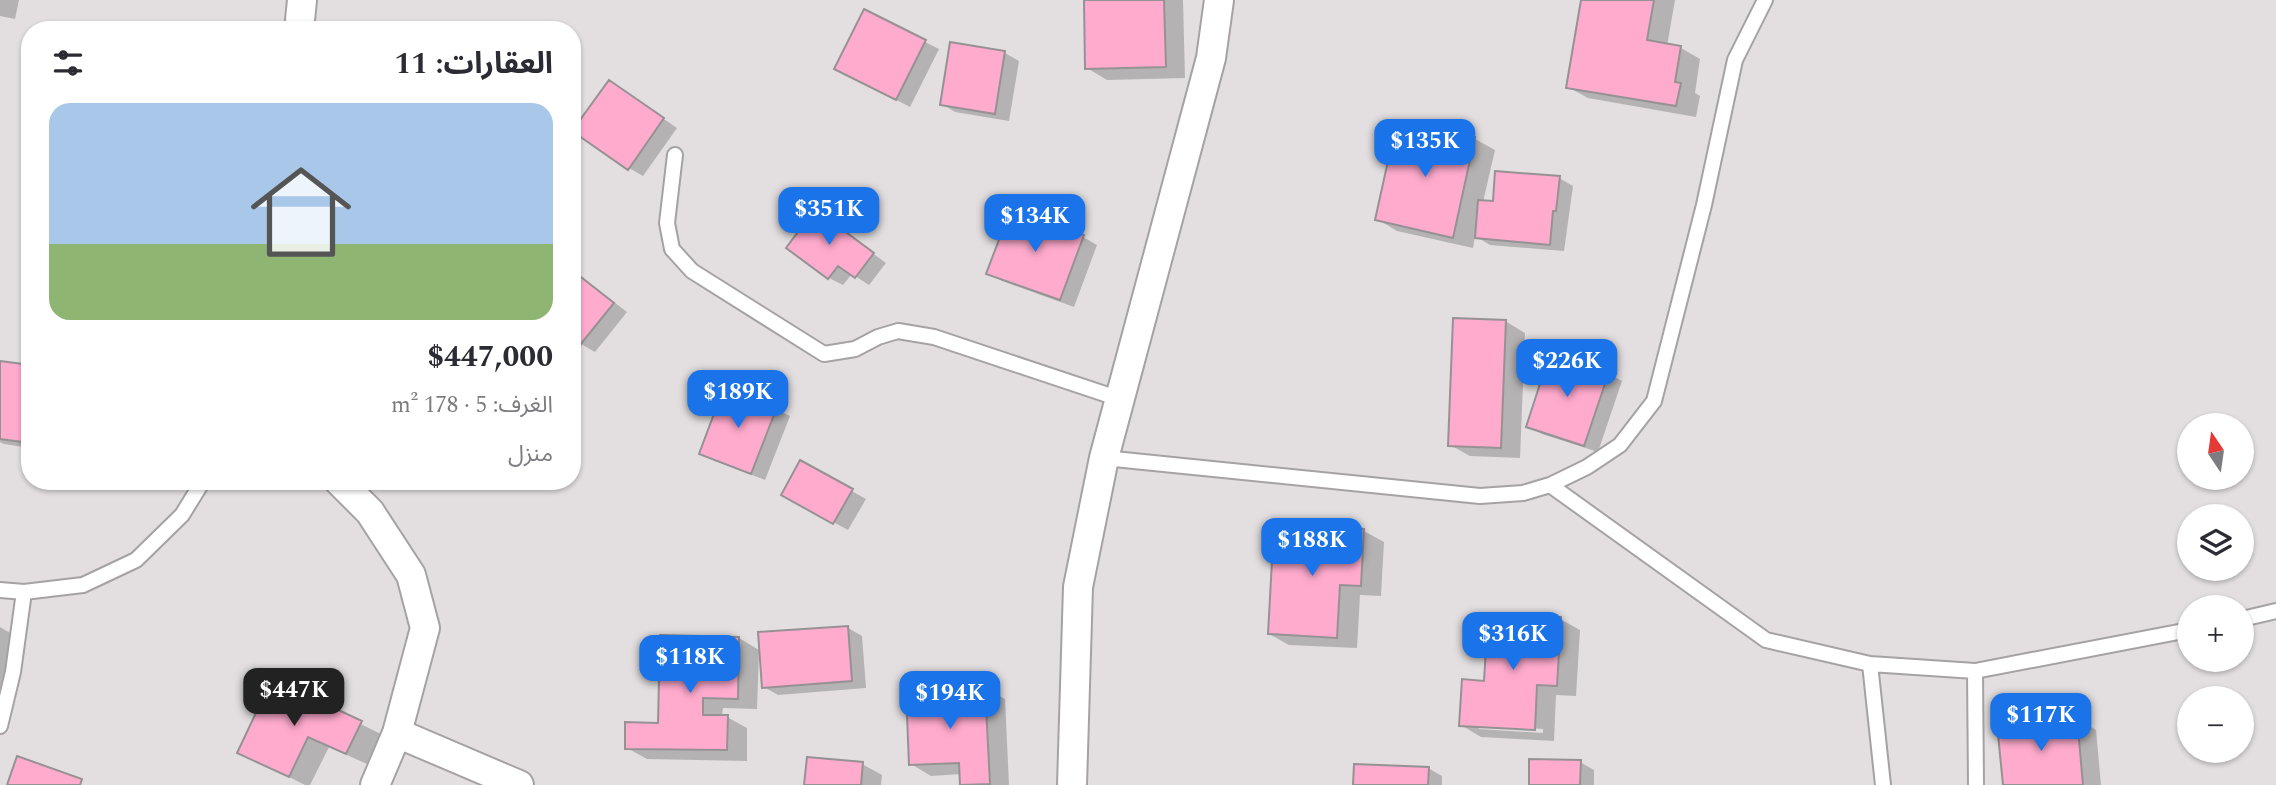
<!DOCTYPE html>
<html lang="ar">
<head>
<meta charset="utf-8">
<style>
  :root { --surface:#fff; --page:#f7f7f7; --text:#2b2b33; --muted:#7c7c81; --accent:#1a73e8 }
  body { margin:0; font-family:Spectral,"Noto Sans Arabic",serif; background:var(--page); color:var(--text); direction:rtl; height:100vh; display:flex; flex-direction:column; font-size:26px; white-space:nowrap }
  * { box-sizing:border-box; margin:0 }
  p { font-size:23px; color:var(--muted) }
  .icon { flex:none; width:38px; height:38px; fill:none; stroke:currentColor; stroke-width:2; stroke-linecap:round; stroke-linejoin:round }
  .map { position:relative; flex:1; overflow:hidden; direction:ltr }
  .drawer { position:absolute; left:21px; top:21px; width:560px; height:469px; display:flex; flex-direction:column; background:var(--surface); border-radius:28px; box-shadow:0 2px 5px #0004; direction:rtl }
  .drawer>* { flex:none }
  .needle { width:46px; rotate:347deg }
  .tools { position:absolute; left:2177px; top:413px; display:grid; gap:14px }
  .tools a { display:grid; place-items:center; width:77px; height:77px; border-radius:50%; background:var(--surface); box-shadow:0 2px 5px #0004; font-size:35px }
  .price { position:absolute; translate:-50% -60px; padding:0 16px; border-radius:14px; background:var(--accent); color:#fff; font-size:23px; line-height:46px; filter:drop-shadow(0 2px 4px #0008) }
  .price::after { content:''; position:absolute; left:50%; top:42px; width:21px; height:16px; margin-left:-10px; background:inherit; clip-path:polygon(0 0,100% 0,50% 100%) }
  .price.current { background:#222; color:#fff }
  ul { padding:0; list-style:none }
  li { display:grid; align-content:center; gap:14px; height:371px; padding:0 28px }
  li span { display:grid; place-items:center; height:217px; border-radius:21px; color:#555 }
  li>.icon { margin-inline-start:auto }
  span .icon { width:126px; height:126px; fill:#fffc; stroke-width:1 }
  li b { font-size:30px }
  h2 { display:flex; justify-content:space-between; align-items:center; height:84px; padding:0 28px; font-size:30px }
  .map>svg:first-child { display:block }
  .shadow { fill:#0003; fill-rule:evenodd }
  .building { fill:#ffabce; stroke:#969294; stroke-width:2 }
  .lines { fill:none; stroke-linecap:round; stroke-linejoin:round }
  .service-casing { stroke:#a6a2a3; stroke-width:18 }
  .minor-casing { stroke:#a6a2a3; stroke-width:32 }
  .service { stroke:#fff; stroke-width:14 }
  .minor { stroke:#fff; stroke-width:28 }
</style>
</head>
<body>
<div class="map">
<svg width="2276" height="785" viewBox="0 0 2276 785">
  <rect width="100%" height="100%" fill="#e3dfe1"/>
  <path class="shadow" d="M0 0H19L15 19 0 16Z
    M1085 0H1183L1185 78 1107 80 1087 68Z
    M1582 0H1675L1667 46 1681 48 1700 59 1695 93 1700 96 1696 117 1588 98 1568 87Z
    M865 12 939 49 910 107 850 76Z
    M952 44 1005 53 1019 61 1009 121 955 112 942 104Z
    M610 82 677 128 643 176 629 168Z
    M1398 122 1475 139 1495 150 1483 202 1495 203 1559 178 1573 186 1564 251 1490 245 1475 236 1473 248 1397 231 1377 219Z
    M816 212 886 263 869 285 852 274 843 285 829 278Z
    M1083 237 1097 245 1074 307 1002 281 989 273Z
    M572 270 627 312 595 352 581 344Z
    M1505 321 1525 333 1520 458 1470 456 1450 445Z
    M30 367V448L4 444 0 442V370Z
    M1608 373 1622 381 1598 452 1542 434 1528 426Z
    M776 409 790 416 765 480 715 461 701 453Z
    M801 463 866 499 848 530 783 495Z
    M1364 531 1384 542 1381 596 1360 595 1357 648 1289 645 1269 634Z
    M1560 619 1580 630 1576 696 1556 695 1554 741 1481 737 1461 725 1486 683ZM1479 725 1543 729V733L1479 729Z
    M0 627 12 634V686H0Z
    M848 628 862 636 866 688 778 695 764 687Z
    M739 638 759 650 757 709 723 708 722 716 727 717 747 728V761L647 759 627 748 660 725Z
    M273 681 381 734 367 764 329 747 310 785H305L239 752Z
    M985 688 1005 699 1009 785H962L961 774 931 776 911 764Z
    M2077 718 2096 730 2101 785H2004Z
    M1580 762 1594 770V785H1530Z
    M862 764 882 775 881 785H806Z
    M1428 768 1442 776V785H1355Z"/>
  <path class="building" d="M1084 0H1164L1166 67 1085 69Z
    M1581 0H1654L1647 40 1681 46 1675 82 1681 83 1676 106 1566 88Z
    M864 9 926 40 896 100 834 69Z
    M950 42 1005 51 995 114 940 105Z
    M609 80 664 118 628 170 572 131Z
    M1397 120 1475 137 1453 238 1375 220Z
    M1495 171 1560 176 1556 211H1553L1550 245 1475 238 1478 200 1493 201Z
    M1011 208 1084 235 1060 300 986 274Z
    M815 209 874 253 855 278 838 266 828 279 786 248Z
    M572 270 614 303 580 345 572 339Z
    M1453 318 1506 320 1501 448 1448 446Z
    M1550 353 1609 372 1584 446 1526 427Z
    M0 361 30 365V443L0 439Z
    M724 387 777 407 751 474 699 454Z
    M800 460 853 489 833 524 781 495Z
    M1274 524 1364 529 1361 586 1340 585 1337 638 1268 634Z
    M1488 614 1561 617 1557 686 1537 685 1535 730 1459 726 1462 679 1484 681Z
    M848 626 852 681 762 688 758 632Z
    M660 635 739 637 738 699 703 698V715H728L727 750 625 749V722L658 723Z
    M272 679 362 721 346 754 308 737 289 777 237 753Z
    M985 686 990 784 960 785 959 763 909 765 906 690Z
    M2077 717 2083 785H2003L1997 724Z
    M17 756 82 779 80 785H7Z
    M807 757 863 762 861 785H804Z
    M1529 759 1581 760 1580 785H1529Z
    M1354 764 1429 767 1428 785H1353Z"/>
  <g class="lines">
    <g class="service-casing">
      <path id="service" d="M675 155 667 223 672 249 692 271 824 354 855 349 878 337 898 331 934 337 1120 399
        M1104 458 1480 496 1523 493 1550 485 1587 467 1620 445 1654 401 1704 205 1735 60 1765 0
        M1550 485 1766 640 1870 664 1975 671 2189 630
        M0 590 24 592 83 585 136 560 182 515 203 481
        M2242 619 2276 611
        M1870 664 1883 785
        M1975 671 1976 785
        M0 726 13 672 24 592"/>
    </g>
    <g class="minor-casing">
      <path id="minor" d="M299 30 302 0
        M339 481 370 512 411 575 425 628 397 733 375 785
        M397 733 519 785
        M1072 785 1078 587 1104 458 1211 58 1219 0"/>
    </g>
    <use href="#service" class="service"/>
    <use href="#minor" class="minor"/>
  </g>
</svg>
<div class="tools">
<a><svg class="needle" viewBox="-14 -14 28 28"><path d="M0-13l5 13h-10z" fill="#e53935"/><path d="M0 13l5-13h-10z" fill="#7c7c81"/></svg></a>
<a><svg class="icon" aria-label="layers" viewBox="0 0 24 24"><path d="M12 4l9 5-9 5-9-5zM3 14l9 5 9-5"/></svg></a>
<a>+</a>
<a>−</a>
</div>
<b class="price" style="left:1425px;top:179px">$135K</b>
<b class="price" style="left:829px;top:247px">$351K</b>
<b class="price" style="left:1035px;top:254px">$134K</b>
<b class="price" style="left:1567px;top:399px">$226K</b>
<b class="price" style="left:738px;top:430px">$189K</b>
<b class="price" style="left:1312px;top:578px">$188K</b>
<b class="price" style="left:1513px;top:672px">$316K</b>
<b class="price" style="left:690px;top:695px">$118K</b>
<b class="price current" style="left:294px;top:728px">$447K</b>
<b class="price" style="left:950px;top:731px">$194K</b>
<b class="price" style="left:2041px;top:753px">$117K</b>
<section class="drawer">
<h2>العقارات: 11<svg class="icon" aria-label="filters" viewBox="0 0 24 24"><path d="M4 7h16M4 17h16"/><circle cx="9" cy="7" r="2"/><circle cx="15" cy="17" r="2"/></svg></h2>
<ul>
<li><span style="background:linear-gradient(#a9c7e8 65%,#8fb573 0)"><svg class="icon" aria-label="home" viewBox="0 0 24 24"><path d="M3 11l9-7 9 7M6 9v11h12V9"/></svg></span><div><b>$447,000</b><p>الغرف: 5 · 178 m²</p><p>منزل</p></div></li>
</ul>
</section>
</div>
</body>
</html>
